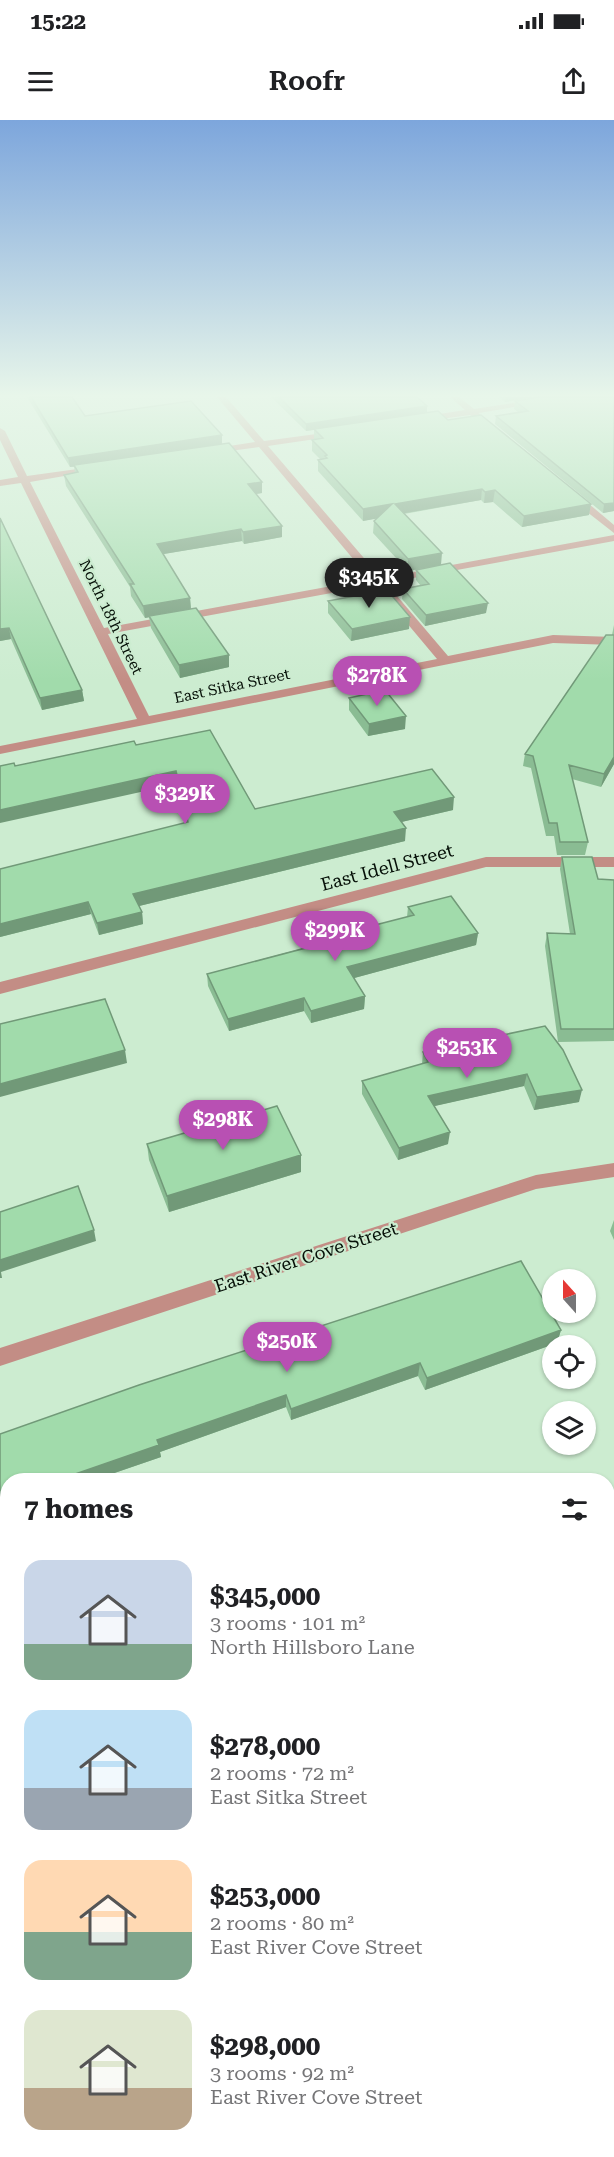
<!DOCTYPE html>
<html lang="en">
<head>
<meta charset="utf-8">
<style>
  :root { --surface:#fff; --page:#f6f6f6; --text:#202124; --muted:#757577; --accent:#b850b3 }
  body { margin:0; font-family:"Roboto Serif",serif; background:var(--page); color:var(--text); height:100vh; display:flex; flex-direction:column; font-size:22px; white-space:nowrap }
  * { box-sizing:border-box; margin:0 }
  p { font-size:20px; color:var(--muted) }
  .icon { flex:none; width:33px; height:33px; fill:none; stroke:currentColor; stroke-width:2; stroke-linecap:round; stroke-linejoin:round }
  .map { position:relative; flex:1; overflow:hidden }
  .side { position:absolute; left:0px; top:1353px; width:615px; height:684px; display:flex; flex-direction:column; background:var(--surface); border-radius:24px 24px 0 0; box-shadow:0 2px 4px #0004 }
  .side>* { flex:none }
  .needle { width:39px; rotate:339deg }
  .fabs { position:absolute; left:542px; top:1149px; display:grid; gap:12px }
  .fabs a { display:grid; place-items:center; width:54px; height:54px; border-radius:50%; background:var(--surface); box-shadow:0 2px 4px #0004; font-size:30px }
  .price { position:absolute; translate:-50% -51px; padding:0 14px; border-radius:21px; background:var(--accent); color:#fff; font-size:20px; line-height:39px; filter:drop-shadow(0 2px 3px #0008) }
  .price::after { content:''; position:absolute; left:50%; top:36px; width:18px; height:14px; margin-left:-9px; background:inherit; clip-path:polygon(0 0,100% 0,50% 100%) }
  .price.active { background:#222; color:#fff }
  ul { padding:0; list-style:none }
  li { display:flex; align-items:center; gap:18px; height:150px; padding:0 24px }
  li span { display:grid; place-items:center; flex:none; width:168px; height:120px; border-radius:18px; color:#555 }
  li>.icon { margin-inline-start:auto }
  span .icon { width:72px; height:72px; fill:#fffc; stroke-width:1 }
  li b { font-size:26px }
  h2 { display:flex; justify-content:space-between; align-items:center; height:72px; padding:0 24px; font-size:26px }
  .status { display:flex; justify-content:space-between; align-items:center; height:42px; padding:0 30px; background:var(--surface); direction:ltr }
  .status svg { height:16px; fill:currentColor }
  header { display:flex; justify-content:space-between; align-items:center; height:78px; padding:0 24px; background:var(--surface); font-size:27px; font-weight:600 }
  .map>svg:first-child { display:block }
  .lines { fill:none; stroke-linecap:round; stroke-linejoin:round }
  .minor { fill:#c38d85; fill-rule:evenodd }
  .wall { fill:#8abc93 }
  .shaded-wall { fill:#719978 }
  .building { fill:#a1dbab; stroke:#719978; stroke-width:1.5 }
  .labels { text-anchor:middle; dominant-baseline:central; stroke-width:4.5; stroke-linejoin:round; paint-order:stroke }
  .far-street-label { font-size:15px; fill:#050f07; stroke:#ccecd0 }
  .street-label { font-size:18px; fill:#050f07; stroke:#ccecd0 }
</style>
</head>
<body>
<div class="status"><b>15:22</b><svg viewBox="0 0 49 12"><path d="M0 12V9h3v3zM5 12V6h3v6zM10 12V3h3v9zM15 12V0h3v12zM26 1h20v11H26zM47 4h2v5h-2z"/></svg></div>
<header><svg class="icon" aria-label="menu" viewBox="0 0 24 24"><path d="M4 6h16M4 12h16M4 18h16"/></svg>Roofr<svg class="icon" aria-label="share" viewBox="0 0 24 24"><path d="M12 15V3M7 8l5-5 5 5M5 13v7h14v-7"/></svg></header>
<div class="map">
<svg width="614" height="2037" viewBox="0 0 614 2037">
  <rect width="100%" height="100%" fill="#ccecd0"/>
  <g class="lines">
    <path class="minor" d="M217 277H226L264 321 339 311V315L336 316 268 326 381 458 614 415V421L386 463 448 536 553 515 614 517V525L553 523 0 634V626L137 599 21 363 0 366V360L18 357 0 320V308L5 311 27 356 99 346 104 349 30 362 104 508 370 459 259 327 207 334 205 332 210 329 255 322ZM375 465 437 539 149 596 108 514Z
      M450 277H459L474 289 551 277H572L479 293 481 296 477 299 470 295 417 302V298L420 297 465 290Z
      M568 373H576L614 405V413L568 377Z
      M486 737H614V747H486L0 874V862Z
      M614 1043V1057L536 1069 0 1246V1228L536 1055Z
      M614 1623V1649L608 1652V1626Z
      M8 1895V1924L0 1927V1897Z"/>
  </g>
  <path class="wall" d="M27 277H72L85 296 222 324 262 373 256 374 282 417 244 424 242 421 163 434 190 478 191 489 229 535V547L180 558 151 508 149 497 145 498 131 476 130 467 66 366 64 355 75 353 74 347H70Z
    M271 277H417L427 286V293L448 300 591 384 589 395 522 407 493 382 484 383 481 380 404 394 441 445 408 451 373 413 374 401 377 398 363 401 318 351V340L320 339 312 331V320H314V310L306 311Z
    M499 277H535L505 282Z
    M540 277 614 391 603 393 495 304 496 296 518 292 514 289 515 281Z
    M0 398 82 570 84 581 42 590 11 519 0 521Z
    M416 450 486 493 425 506 402 479 403 469 420 465 416 460Z
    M328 481 409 509 351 521 328 493Z
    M614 505V644L601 667 572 659 588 722 585 735H557L554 716H546L531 648 523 646 525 634 612 515Z
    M349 578 405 609 368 616 349 590Z
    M136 625 255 689 453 690 401 702 405 721 139 786 142 792 143 804 99 815 91 794 0 817V749L186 703 177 664 15 646Z
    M562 737 598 759 614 760V921L558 922 545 826 547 813 570 814 560 749Z
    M408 787 478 813 476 825 354 858 365 876 364 889 311 903 304 891 229 911 208 866 207 854 352 815V811L407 797Z
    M545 906 579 982 534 990 524 966 434 986 448 1024 398 1040 362 974V961L422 944 423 932Z
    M147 1024 301 1052 169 1092 149 1040Z
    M614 1100V1120L610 1111Z
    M561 1210 557 1223 425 1270 418 1256 291 1300 286 1287 160 1332 161 1337 94 1360H8V1398L0 1401V1314Z"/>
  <path class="shaded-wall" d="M506 277H535L505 282Z
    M427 286V293L306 311V304Z
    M222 315V324L70 347 68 338Z
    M262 362V373L249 375 248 364Z
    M482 369 481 380 394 395 395 384Z
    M495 370 493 382 484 383 485 372Z
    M614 383V391L603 393 604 384Z
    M392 384V396L363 401V389Z
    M591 384 589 395 522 407 524 396Z
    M282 406V417L244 424 243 412Z
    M241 409 242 421 158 435 157 424Z
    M442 433 441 445 408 451V439Z
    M190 478 191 490 145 498 143 486Z
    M488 483 486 493 425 506 426 495Z
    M410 497 409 509 351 521 352 509Z
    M9 508 11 519 0 521V509Z
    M229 535V547L180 558 179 545Z
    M82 570 84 581 42 590 40 578Z
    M406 596 405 609 368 616 369 604Z
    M614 637V644L601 667 604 654Z
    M176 651 177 664 0 703V690Z
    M454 677 453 690 393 704 394 692Z
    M406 708 405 721 135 787 133 774Z
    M88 782 91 794 0 817V804Z
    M142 792 143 804 99 815 97 803Z
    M478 813 476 825 347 860V847Z
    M365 876 364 889 311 903V891Z
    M304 878V891L229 911 228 899Z
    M125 930 127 943 0 977V964Z
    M527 954 524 966 426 988 428 976Z
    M582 970 579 982 534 990 537 977Z
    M450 1012 448 1024 398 1040 399 1028Z
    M301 1035V1052L169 1092 167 1076Z
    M94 1110 96 1121 1 1152 2 1158H0V1140Z
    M561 1210 557 1223 425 1270 427 1258Z
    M420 1243 418 1256 291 1300V1289Z
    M286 1275V1287L160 1332 161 1337 94 1360H58L157 1320Z
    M8 1386V1398L0 1401V1388Z
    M215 2030H218L219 2037H217Z"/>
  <path class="building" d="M31 277H72L85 296 191 281 222 315 68 338Z
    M279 277H417L427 286 306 304Z
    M540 277H614V383L604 384 496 296 528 291 515 281Z
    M438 291 448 300 481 295 591 384 524 396 495 370 485 372 482 369 395 384 442 433 408 439 374 401 392 384 363 389 318 340 327 338 325 336 327 335 312 320 323 318 314 309Z
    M229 323 262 362 248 364 282 406 243 412 241 409 157 424 190 478 143 486 130 464H134L64 355 78 352 74 345Z
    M0 398 82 570 40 578 9 508 0 509Z
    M450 443 488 483 426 495 403 469 429 464 416 450Z
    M387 470 410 497 352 509 328 481Z
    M196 488 229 535 179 545 149 496Z
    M606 515H614V637L604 654 569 645 588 722H560L557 703H549L533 636 525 634Z
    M385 570 406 596 369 604 349 578Z
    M210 610 255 689 432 649 454 677 394 692 406 708 133 774 142 792 97 803 88 782 0 804V749L188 702 176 651 0 690V646L14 643 15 646 134 621 136 625Z
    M562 737H592L598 759 614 760V909H561L547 813 575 814Z
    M451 776 478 813 347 847 365 876 311 891 304 878 228 899 207 854 355 815 352 811 414 795 408 787Z
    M105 879 125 930 0 964V904Z
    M545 906 563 930 582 970 537 977 527 954 428 976 450 1012 399 1028 362 961 428 942 423 932Z
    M277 986 301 1035 167 1076 147 1024Z
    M78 1066 94 1110 0 1140V1092Z
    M521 1141 561 1210 427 1258 420 1243 291 1289 286 1275 157 1320 159 1325 58 1360H8V1386L0 1388V1314L139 1265Z
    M614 1794V1937L608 1940V1797Z
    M136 2030H215L217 2037H121Z
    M278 2030H550L553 2037H280Z"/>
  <linearGradient id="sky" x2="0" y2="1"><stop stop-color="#7da6dc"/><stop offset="0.49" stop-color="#e8f6ea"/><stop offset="1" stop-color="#e8f6ea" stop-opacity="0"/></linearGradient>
  <rect width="614" height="562" fill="url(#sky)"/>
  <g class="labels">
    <g class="far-street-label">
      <text transform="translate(111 497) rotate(64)">North 18th Street</text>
      <text transform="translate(232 566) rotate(-12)">East Sitka Street</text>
    </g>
    <g class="street-label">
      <text transform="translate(387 747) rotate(-15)">East Idell Street</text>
      <text transform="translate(306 1137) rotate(-18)">East River Cove Street</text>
    </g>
  </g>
</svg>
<div class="fabs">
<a><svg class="needle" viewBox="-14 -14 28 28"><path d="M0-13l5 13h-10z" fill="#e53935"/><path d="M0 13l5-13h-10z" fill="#757577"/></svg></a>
<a><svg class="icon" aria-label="locate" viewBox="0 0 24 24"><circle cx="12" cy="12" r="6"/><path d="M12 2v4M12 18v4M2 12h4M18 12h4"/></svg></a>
<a><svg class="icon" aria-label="layers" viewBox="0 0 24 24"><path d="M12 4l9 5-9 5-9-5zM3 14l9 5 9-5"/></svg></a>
</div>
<b class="price active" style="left:369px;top:489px">$345K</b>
<b class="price" style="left:377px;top:587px">$278K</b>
<b class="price" style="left:185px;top:705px">$329K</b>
<b class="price" style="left:335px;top:842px">$299K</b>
<b class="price" style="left:467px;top:959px">$253K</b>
<b class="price" style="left:223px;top:1031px">$298K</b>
<b class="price" style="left:287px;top:1253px">$250K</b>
<section class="side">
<h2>7 homes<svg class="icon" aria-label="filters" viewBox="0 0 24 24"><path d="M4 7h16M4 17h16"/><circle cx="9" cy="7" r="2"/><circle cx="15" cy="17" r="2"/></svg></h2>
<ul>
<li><span style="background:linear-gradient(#c9d6e8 70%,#7fa58c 0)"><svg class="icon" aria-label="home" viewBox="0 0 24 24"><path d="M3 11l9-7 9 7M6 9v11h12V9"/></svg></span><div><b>$345,000</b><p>3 rooms · 101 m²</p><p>North Hillsboro Lane</p></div></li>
<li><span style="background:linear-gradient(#bfe0f5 65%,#9aa5b1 0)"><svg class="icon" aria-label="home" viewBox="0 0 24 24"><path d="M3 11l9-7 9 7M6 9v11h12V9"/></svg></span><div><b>$278,000</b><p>2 rooms · 72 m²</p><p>East Sitka Street</p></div></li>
<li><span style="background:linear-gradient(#ffd9b3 60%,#7fa58c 0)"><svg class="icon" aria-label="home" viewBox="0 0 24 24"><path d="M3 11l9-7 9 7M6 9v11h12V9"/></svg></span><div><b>$253,000</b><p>2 rooms · 80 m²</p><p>East River Cove Street</p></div></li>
<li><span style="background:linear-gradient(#dfe7d0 65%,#b9a48a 0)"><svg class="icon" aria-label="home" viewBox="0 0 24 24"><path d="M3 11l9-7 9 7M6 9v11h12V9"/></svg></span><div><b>$298,000</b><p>3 rooms · 92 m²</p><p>East River Cove Street</p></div></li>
</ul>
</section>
</div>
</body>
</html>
